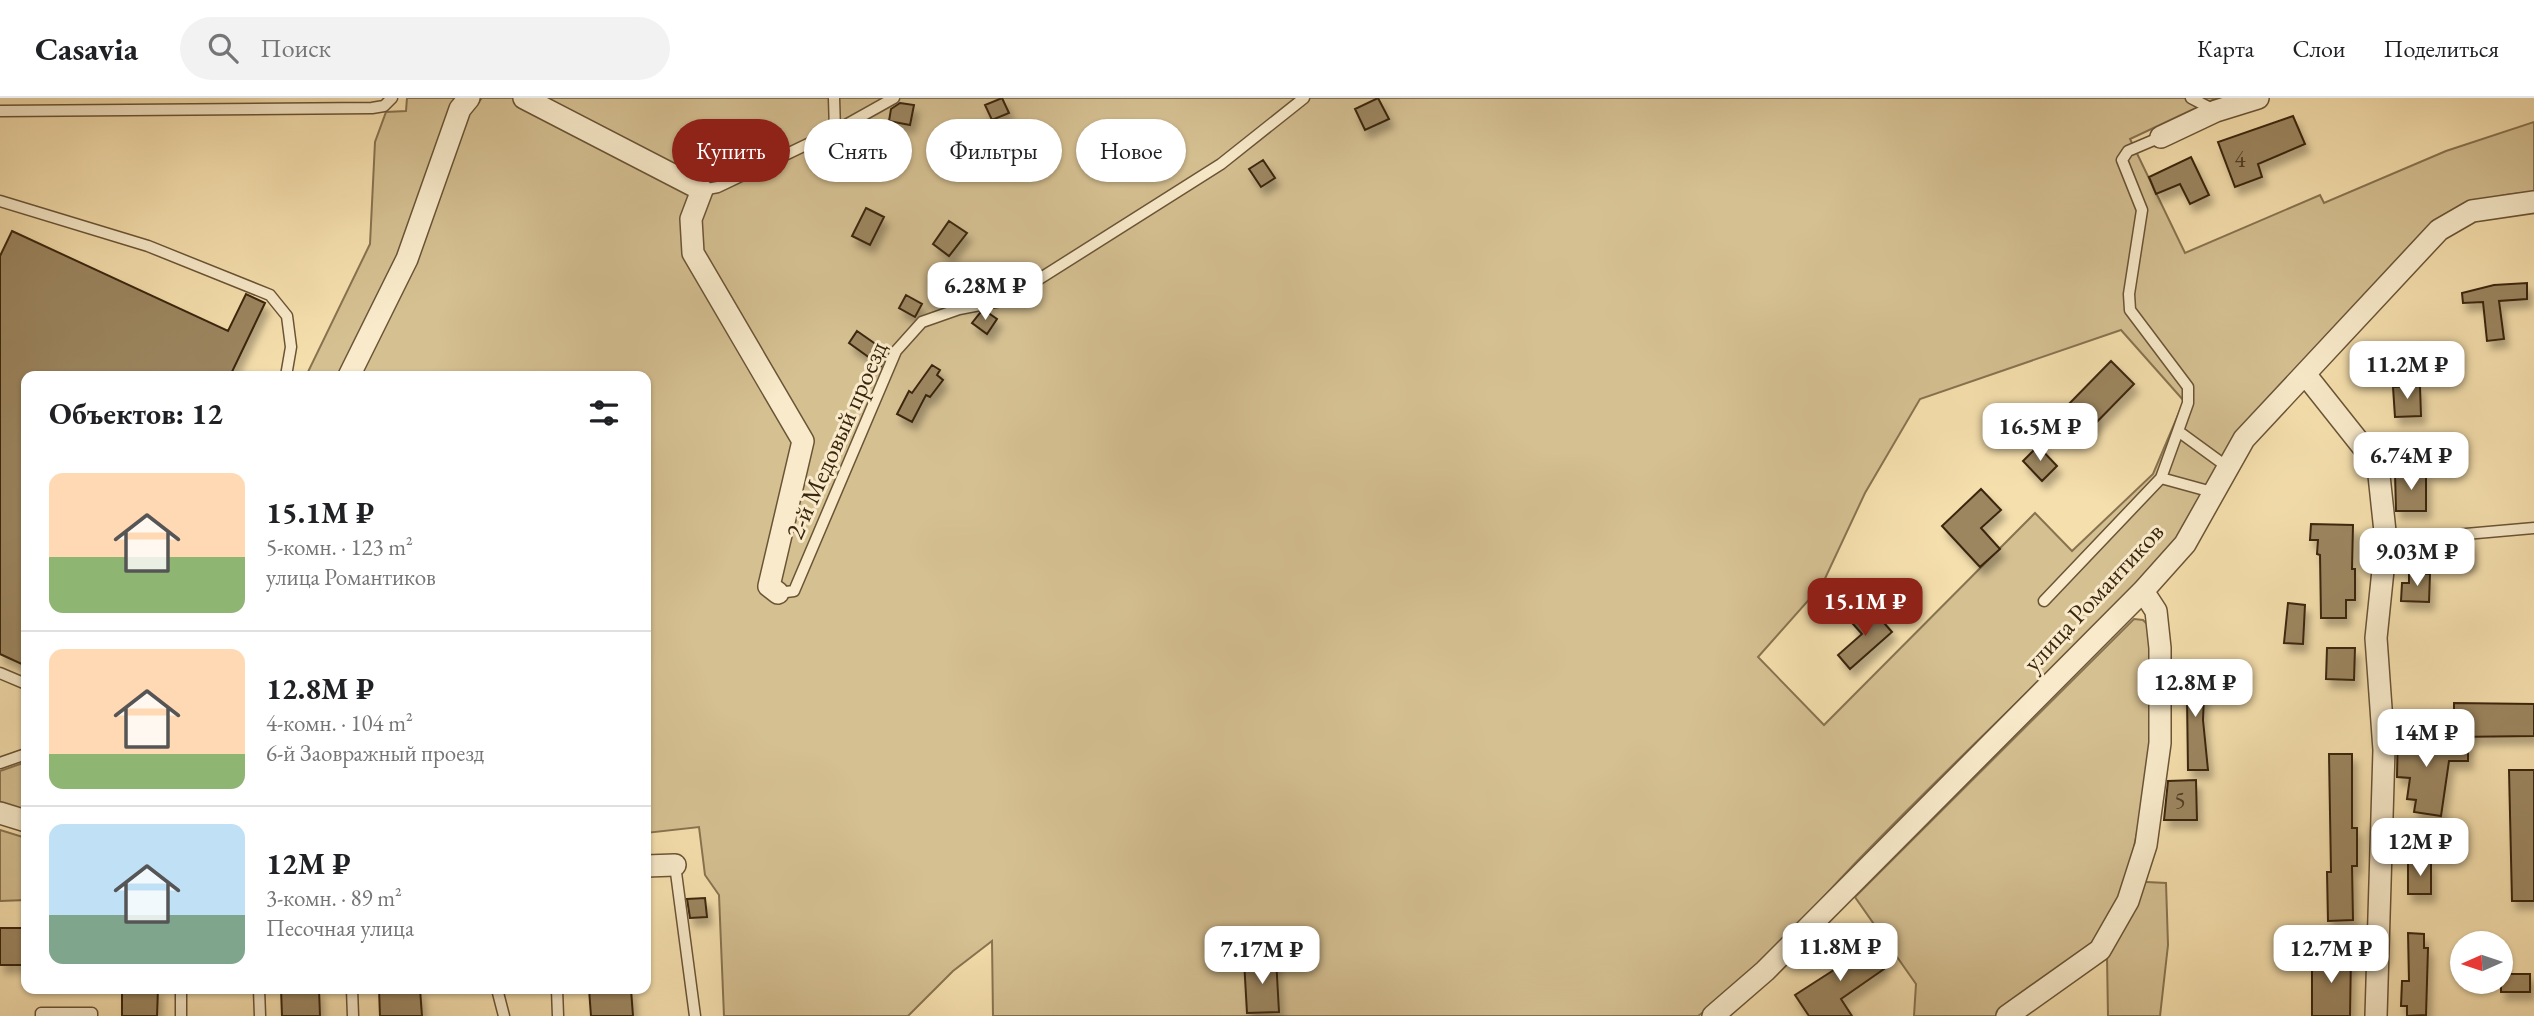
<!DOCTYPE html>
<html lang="ru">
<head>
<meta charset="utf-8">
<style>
  :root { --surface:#fff; --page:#f2f2f2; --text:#202124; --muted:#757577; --line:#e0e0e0; --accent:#8f2418 }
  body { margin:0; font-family:"EB Garamond",serif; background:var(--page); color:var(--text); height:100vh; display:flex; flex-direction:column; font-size:26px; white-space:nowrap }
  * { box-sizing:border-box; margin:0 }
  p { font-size:23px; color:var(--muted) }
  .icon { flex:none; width:38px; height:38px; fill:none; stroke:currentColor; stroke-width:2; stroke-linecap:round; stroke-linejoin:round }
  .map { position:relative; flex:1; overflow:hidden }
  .drawer { position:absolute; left:21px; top:273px; width:630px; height:623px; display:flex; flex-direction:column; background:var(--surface); border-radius:14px; box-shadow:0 2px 5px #0004 }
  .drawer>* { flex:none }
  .guide { position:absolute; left:672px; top:21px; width:665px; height:63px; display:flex; gap:14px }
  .needle { width:46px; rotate:267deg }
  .buttons { position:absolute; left:2450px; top:833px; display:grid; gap:14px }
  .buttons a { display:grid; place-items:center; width:63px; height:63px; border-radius:50%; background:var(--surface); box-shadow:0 2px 5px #0004; font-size:35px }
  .price { position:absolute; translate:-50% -60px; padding:0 16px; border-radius:14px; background:#fff; color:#222; font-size:23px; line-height:46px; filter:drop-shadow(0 2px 4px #0008) }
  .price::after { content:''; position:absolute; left:50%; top:42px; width:21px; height:16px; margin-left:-10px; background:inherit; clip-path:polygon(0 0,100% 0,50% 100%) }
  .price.selected { background:var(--accent); color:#fff }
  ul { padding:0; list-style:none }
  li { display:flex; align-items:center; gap:21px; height:175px; padding:0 28px }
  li+li { border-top:2px solid var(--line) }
  li span { display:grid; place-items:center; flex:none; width:196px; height:140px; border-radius:14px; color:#555 }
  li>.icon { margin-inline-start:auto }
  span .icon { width:84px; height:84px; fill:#fffc; stroke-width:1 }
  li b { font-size:30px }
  h2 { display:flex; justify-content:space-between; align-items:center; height:84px; padding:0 28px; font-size:30px }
  .chip { padding:0 24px; border-radius:32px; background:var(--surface); box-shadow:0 2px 5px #0004; font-size:24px; line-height:63px }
  .chip.selected { background:var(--accent); color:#fff }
  header { display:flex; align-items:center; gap:42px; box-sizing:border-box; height:98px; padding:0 35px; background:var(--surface); border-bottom:2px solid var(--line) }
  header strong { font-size:33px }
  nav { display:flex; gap:38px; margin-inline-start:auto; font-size:24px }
  .search { width:490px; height:63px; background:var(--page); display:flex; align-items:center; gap:18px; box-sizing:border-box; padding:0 24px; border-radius:38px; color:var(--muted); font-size:26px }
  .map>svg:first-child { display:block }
  .green { fill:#d5c092; stroke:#887350; stroke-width:2; fill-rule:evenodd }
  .building { fill:#9c8661; stroke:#3b260e; stroke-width:2; filter:url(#shadow) }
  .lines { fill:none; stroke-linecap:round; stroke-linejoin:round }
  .lane-casing { stroke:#6a5436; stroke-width:13 }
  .street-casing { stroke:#6a5436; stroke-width:24 }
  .lane { stroke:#f8eaca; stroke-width:10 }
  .street { stroke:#f8eaca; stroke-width:21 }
  .labels { text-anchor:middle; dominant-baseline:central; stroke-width:6; stroke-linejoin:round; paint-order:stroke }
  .number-label { font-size:23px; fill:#533e23 }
  .street-label { font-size:26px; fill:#3b260e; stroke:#f8eaca }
</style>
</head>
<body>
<header>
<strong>Casavia</strong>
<div class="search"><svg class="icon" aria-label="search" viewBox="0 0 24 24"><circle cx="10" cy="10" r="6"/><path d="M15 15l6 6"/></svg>Поиск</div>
<nav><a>Карта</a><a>Слои</a><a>Поделиться</a></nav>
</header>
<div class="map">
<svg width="2534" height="918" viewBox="0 0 2534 918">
  <defs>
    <filter id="shadow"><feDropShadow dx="4.5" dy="8" stdDeviation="3.5" flood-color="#0004"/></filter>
  </defs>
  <rect width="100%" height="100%" fill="#f5dfad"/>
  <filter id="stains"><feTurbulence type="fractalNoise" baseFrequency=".00286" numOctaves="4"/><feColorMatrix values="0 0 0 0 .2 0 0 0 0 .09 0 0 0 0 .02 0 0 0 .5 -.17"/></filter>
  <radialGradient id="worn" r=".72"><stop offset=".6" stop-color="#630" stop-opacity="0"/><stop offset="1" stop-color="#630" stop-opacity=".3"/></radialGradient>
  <path class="green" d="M407 0H459L402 159 337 278H306L370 146 375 44 386 14 406 13Z
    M482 0H2217L2130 41 2185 155 2320 97 2324 105 2446 53 2534 24V94C2498 96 2465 104 2434 124L2239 337 2187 430 2161 465C2063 561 1961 656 1865 755 1811 810 1762 873 1698 918H993L992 843 953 873 908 918H724L719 797 705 777 699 729 646 735V278H362V271L468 15ZM2121 232 2184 303 2153 376 2072 453 2035 415 1824 627 1758 559 1822 487 1865 395 1920 301Z
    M2134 521 2143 522 2150 529 2155 647 2127 783 2166 785 2168 847 2160 918H2108L2107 858 2014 918H1914L1916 886 1855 799Z
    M26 664V713L0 704V673Z
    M0 732 26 740V802L0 803Z"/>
  <path class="building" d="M1002 0 1009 15 992 22 985 7Z
    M1378 0 1389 21 1365 32 1355 11Z
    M900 5 914 7 910 27 889 23 891 11Z
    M2293 18 2305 46 2258 66 2262 79 2235 89 2218 44Z
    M693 30 717 39 705 69 682 60 685 53 679 51 685 36 690 38Z
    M2191 59 2209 97 2190 106 2180 86 2156 96 2149 79Z
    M1263 62 1275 80 1261 89 1249 71Z
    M866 110 884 119 870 147 852 138Z
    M949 123 967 135 949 158 933 146Z
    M12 133 228 233 246 196 265 205 230 278H26V568L0 556V158Z
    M2527 185V201L2499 203 2504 241 2487 243 2483 204 2463 205 2462 195 2494 187Z
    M906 197 922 206 915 219 899 210Z
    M987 214 997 221 987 236 972 225 980 215Z
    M857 233 887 254 881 268 849 245Z
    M2111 263 2134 286 2086 335 2063 312Z
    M932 267 940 272 937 277 943 282 930 299 926 297 912 324 897 316 909 293 912 295Z
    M2420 288 2421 318 2395 319 2393 289Z
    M2038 348 2057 368 2042 383 2023 363Z
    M2395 375H2426V413H2396Z
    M1981 391 2001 412 1981 430 2000 451 1980 469 1942 428Z
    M2311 426 2353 427 2352 471H2355V502H2346V520H2321L2320 457 2317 456 2318 442H2310Z
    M2470 444 2472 464 2457 466 2455 445Z
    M2409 475 2430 476 2429 504 2401 503 2402 485H2409Z
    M2288 505 2305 507 2303 546 2284 545Z
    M1871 510 1892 534 1850 571 1838 557 1862 536 1853 526Z
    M2327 550H2355L2354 582 2326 581Z
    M2183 573 2205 574 2203 622 2208 672H2188L2187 600H2182Z
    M2454 605 2534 606V638L2454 639Z
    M2398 626H2414V646H2468V663H2449L2441 718 2414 714 2416 702 2407 701 2410 680 2397 679Z
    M2329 656H2352V730H2357V768H2352L2353 822 2328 823 2327 774H2331Z
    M2509 672H2534V803H2512Z
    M2196 682 2197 722H2164L2168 683Z
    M2408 765H2431V796H2408Z
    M705 800 707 819 690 820 687 801Z
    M0 830H26V867H0Z
    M2408 835 2424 836V850H2428L2426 917 2407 918V908H2401L2402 883H2409Z
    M1864 842 1884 871 1841 901 1852 918H1809L1795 897 1840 868 1836 861Z
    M2312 855 2351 856 2350 918H2312Z
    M1276 860 1279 914 1247 915 1244 862Z
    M2501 876H2530V894H2501Z
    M122 891H158L157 918H122Z
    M281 891H319L320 918H282Z
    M379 891H420L422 918H380Z
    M589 891H631L633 918H591Z"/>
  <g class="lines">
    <g class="lane-casing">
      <path id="lane" d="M834 0 835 33
        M2191 0 2216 13
        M0 13 372 10 384 8 392 0
        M2161 39 2128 53 2122 62 2142 112 2129 196 2130 212 2188 289V305L2178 333 2226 368
        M702 92 718 89 835 33 894 0
        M0 103 148 148 270 197 287 218 291 249 286 278
        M2161 380 2178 333
        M2386 443 2534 430
        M778 495 794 493 896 253 922 224 959 211 1006 202 1221 66 1304 0
        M2044 503 2161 380 2212 394
        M0 575 26 586
        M0 665 26 656
        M675 767 695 918
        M259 891 260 918
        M352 891 353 918
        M497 891 504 918
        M557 891 558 918
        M41 918V915H92V918
        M181 918V891"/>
    </g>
    <g class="street-casing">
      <path id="street" d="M524 0 702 92 691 121 693 155 803 343 769 488 778 495
        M2161 39 2216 13 2258 0
        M2305 276 2378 368 2386 443 2376 540 2384 652 2376 918
        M349 278 407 161 460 11 469 0
        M0 715 26 723
        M646 768 675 767
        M1713 918 1765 873 2143 493 2185 446 2244 341 2439 132 2472 113 2534 104
        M2007 918 2100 852 2128 803 2146 747 2160 645V550L2156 513 2143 493"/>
    </g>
    <use href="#lane" class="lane"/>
    <use href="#street" class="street"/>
  </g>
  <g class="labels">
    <g class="number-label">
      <text x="2240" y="61">4</text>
      <text x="2180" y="702">5</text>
    </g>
    <g class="street-label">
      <text transform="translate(836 342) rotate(-66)">2-й Медовый проезд</text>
      <text transform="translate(2093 499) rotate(-47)">улица Романтиков</text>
    </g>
  </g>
  <rect width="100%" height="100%" filter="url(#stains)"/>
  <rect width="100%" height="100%" fill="url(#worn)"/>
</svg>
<div class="buttons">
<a><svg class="needle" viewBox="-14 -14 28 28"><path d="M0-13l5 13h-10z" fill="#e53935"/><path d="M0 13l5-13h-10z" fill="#757577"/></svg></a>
</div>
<b class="price" style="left:985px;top:224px">6.28M ₽</b>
<b class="price" style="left:2407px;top:303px">11.2M ₽</b>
<b class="price" style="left:2040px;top:365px">16.5M ₽</b>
<b class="price" style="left:2411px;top:394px">6.74M ₽</b>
<b class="price" style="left:2417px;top:490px">9.03M ₽</b>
<b class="price selected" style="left:1865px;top:540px">15.1M ₽</b>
<b class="price" style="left:2195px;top:621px">12.8M ₽</b>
<b class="price" style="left:2426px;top:671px">14M ₽</b>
<b class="price" style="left:2420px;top:780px">12M ₽</b>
<b class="price" style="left:1840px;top:885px">11.8M ₽</b>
<b class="price" style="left:2331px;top:887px">12.7M ₽</b>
<b class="price" style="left:1262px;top:888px">7.17M ₽</b>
<div class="guide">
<a class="chip selected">Купить</a>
<a class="chip">Снять</a>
<a class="chip">Фильтры</a>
<a class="chip">Новое</a>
</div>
<section class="drawer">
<h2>Объектов: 12<svg class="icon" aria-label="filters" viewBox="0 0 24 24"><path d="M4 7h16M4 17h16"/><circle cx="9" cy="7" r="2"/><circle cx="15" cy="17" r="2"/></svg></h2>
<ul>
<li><span style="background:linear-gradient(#ffd9b3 60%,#8fb573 0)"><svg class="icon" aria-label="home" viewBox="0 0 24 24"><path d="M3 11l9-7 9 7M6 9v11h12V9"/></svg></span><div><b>15.1M ₽</b><p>5-комн. · 123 m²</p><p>улица Романтиков</p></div></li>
<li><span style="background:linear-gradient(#ffd9b3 75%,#8fb573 0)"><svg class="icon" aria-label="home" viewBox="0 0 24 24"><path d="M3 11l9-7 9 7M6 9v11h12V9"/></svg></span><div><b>12.8M ₽</b><p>4-комн. · 104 m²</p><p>6-й Заовражный проезд</p></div></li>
<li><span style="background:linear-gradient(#bfe0f5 65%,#7fa58c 0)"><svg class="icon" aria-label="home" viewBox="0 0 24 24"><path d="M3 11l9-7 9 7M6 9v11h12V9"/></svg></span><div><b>12M ₽</b><p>3-комн. · 89 m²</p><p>Песочная улица</p></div></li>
</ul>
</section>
</div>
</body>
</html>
